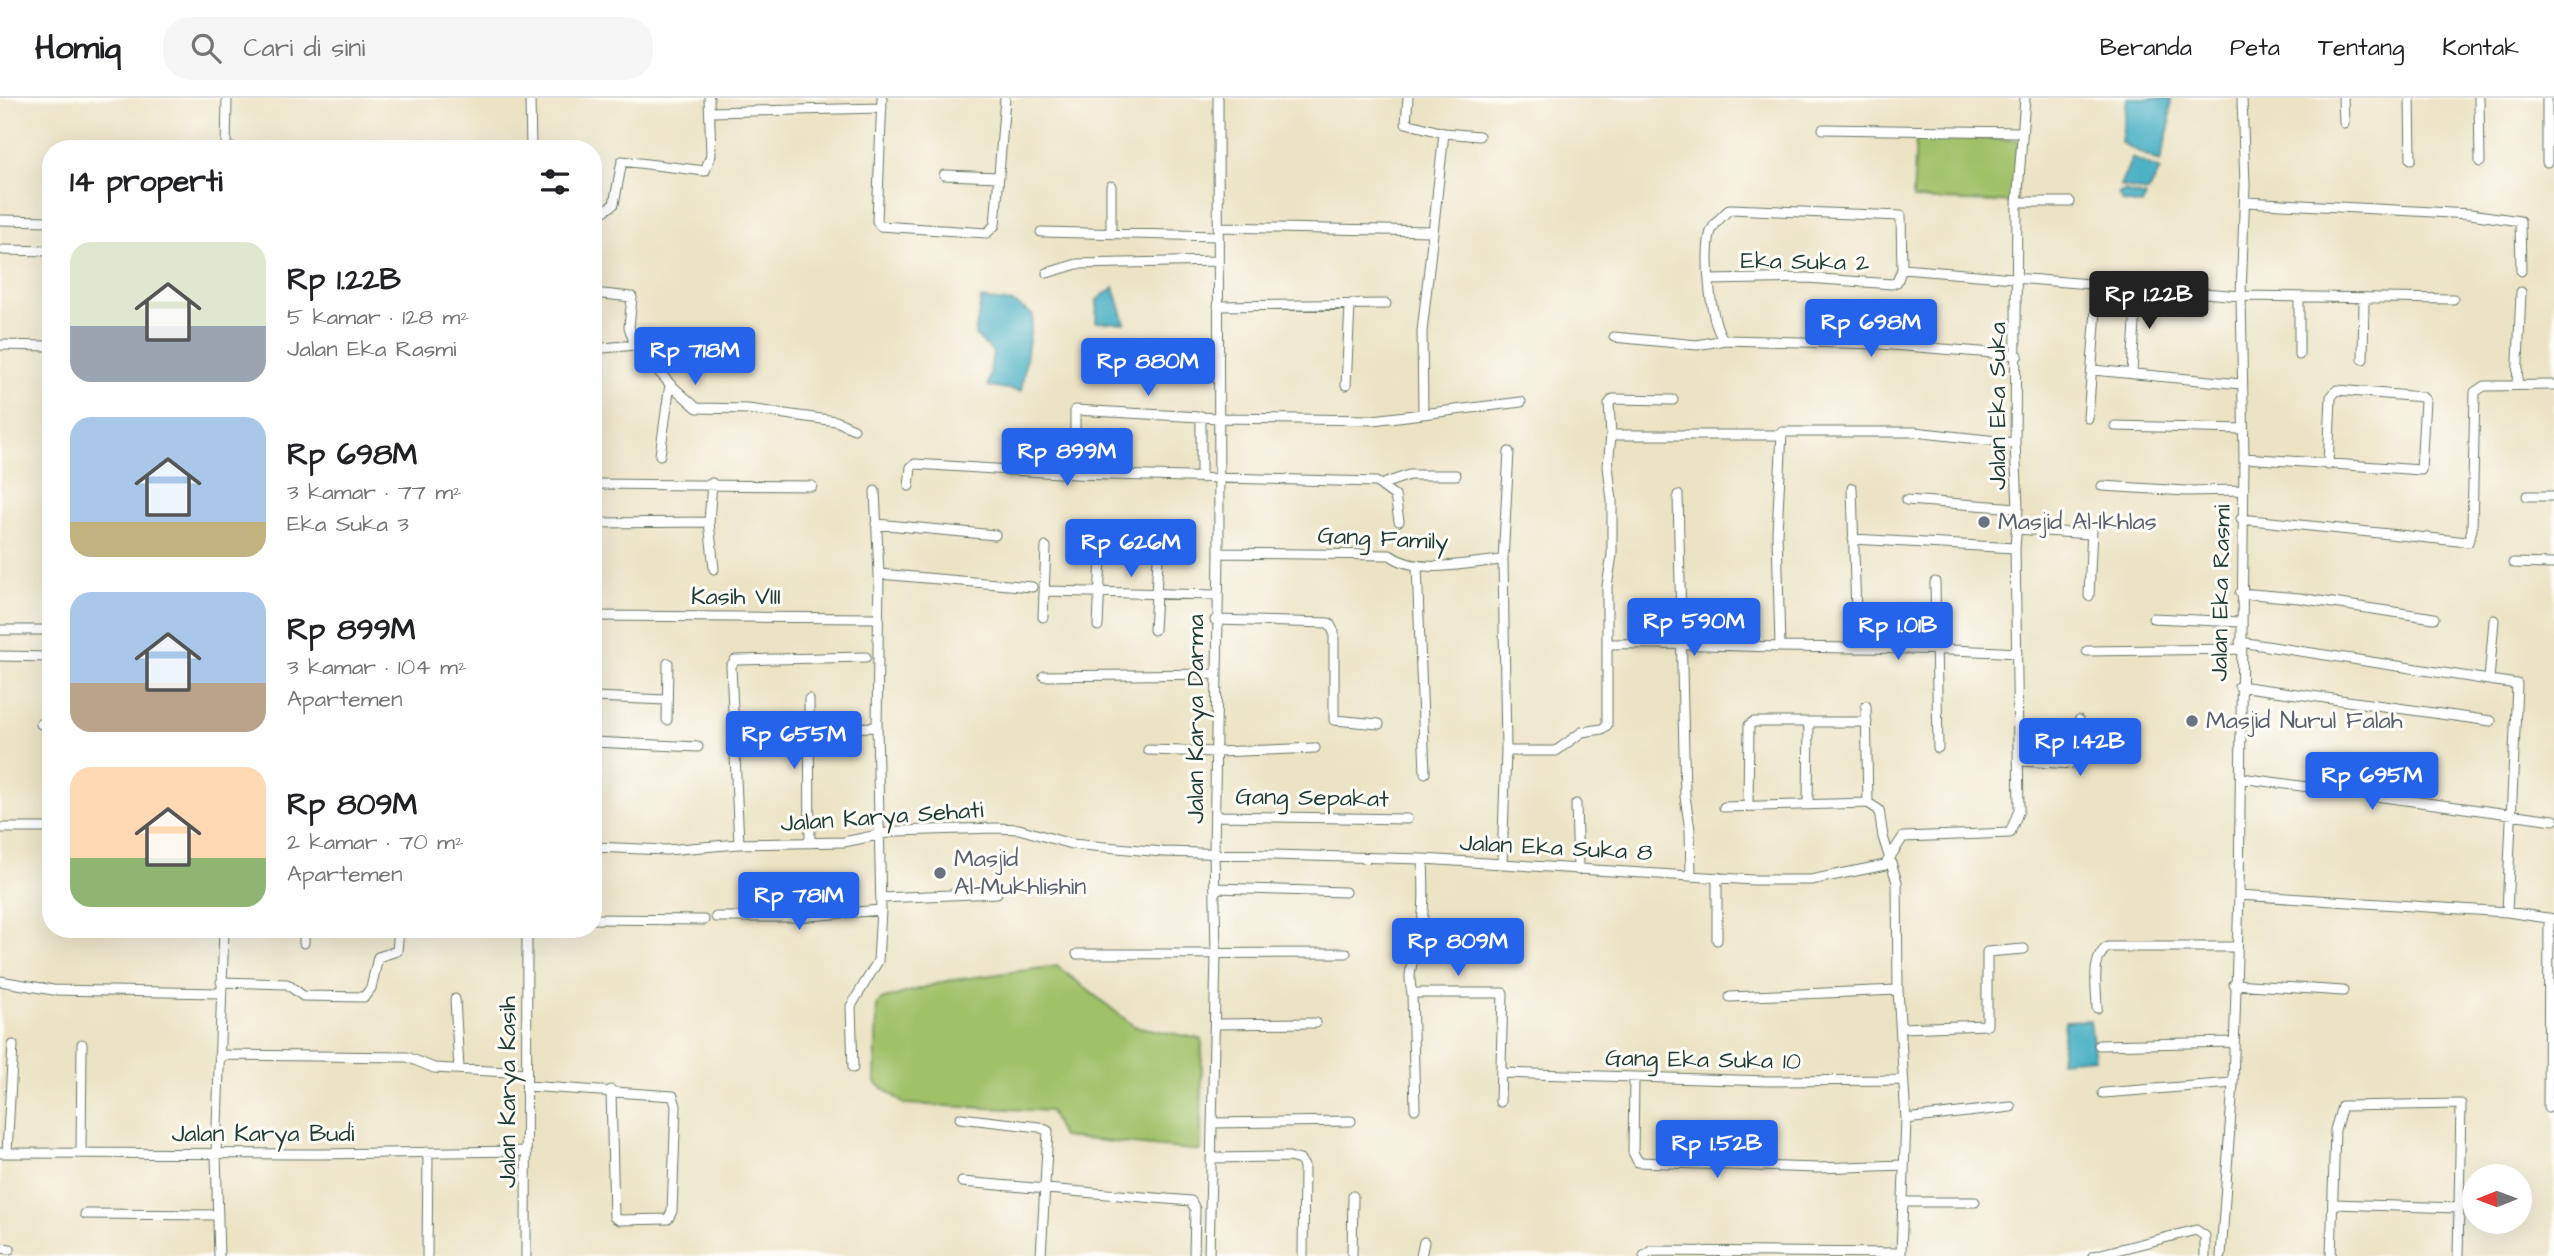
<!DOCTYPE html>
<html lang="id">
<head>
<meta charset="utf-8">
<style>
  :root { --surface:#fff; --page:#f6f6f6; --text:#202124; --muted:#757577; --line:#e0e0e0; --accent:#2563eb }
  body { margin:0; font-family:"Architects Daughter",sans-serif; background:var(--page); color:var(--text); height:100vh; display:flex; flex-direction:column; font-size:26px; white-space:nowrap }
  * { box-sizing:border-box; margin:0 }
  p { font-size:23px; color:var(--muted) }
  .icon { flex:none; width:38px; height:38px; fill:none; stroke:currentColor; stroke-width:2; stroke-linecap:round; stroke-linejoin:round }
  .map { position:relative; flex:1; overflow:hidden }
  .drawer { position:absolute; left:42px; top:42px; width:560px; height:798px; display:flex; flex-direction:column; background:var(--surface); border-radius:28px; box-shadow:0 7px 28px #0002 }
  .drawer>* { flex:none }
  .needle { width:46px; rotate:269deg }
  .buttons { position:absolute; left:2462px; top:1066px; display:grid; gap:14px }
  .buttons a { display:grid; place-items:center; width:70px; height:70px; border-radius:50%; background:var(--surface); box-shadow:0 7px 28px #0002; font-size:35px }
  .price { position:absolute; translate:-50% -60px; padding:0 16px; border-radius:7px; background:var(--accent); color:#fff; font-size:23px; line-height:46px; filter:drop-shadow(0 2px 4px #0008) }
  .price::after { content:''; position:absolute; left:50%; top:42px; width:21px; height:16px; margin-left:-10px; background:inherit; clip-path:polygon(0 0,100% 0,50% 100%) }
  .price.active { background:#222; color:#fff }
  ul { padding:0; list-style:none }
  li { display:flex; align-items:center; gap:21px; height:175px; padding:0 28px }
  li span { display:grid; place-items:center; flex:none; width:196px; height:140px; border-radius:21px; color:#555 }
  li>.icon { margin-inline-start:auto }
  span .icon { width:84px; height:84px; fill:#fffc; stroke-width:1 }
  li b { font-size:30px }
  h2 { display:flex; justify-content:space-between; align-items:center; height:84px; padding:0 28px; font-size:30px }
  header { display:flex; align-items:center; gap:42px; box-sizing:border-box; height:98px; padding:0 35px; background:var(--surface); border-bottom:2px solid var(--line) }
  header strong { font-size:33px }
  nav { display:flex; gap:38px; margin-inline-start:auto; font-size:24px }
  .search { width:490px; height:63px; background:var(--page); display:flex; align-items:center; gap:18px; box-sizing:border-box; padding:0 24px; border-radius:28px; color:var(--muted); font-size:26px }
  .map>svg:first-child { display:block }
  .green { fill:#a1c169; stroke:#607f4e; stroke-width:2 }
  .water { fill:#44aec2; stroke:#32767b; stroke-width:2 }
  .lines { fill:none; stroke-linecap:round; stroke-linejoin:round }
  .street-casing { stroke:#677766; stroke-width:11 }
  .street { stroke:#fff; stroke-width:9 }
  .worship-dot { fill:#6b7280; stroke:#fdfcf7; stroke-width:2.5 }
  .labels { text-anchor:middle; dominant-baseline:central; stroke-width:6; stroke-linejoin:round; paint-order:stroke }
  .street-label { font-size:24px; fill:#1f3d34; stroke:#fdfcf7 }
  .worship-label { font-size:24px; fill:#5b616d; stroke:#fdfcf7; text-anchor:start }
</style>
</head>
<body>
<header>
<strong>Homiq</strong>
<div class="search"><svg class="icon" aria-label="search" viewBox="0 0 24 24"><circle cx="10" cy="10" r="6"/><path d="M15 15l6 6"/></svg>Cari di sini</div>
<nav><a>Beranda</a><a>Peta</a><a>Tentang</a><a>Kontak</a></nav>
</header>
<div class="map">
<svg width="2554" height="1158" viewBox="0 0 2554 1158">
  <rect width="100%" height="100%" fill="#fdfcf7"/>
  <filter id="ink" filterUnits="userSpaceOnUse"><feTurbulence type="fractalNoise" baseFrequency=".0143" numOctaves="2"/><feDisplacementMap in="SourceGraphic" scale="14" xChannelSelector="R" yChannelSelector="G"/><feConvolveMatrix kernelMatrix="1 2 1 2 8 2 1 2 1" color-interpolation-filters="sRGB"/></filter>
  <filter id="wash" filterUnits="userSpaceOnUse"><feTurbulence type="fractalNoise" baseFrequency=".00686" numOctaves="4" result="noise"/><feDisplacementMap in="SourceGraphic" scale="28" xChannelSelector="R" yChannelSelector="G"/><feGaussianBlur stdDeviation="1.57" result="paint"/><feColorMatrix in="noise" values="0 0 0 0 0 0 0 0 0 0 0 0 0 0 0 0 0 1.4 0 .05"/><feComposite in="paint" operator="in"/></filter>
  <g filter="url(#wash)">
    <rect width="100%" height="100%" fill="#ece3c4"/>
    <path class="green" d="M1916 38 2018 42 2016 105 1913 101Z
      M1057 868 1134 928 1202 941 1201 1053 1062 1039 1050 1013 904 1006 875 984 877 907 881 902 946 883Z"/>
    <path class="water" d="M2127 0H2171L2170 26 2160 64 2121 45Z
      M2132 60 2160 72 2148 94 2120 88Z
      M2124 93 2146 99 2142 107 2123 104 2118 96Z
      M1114 189 1125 225 1096 224 1097 202Z
      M981 201 1014 205 1033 217 1021 293 988 288 993 254 975 237Z
      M2090 922 2095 960 2060 963 2065 923Z"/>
  </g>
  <g filter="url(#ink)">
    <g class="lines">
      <g class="street-casing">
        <path id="street" d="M530 0 531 51
          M882 0 877 123 880 128 987 135 995 127 1005 0
          M1408 0 1406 25 1444 35 1422 234 1423 314
          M2343 0 2344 25
          M2410 0 2411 61
          M2479 0 2480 64
          M710 14 882 10
          M1823 31 2020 34
          M1444 35 1479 38
          M226 50 249 51
          M226 51 227 0
          M2547 64V0
          M944 77 999 79
          M2017 104H2070
          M2245 104 2470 116 2520 123 2521 173
          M593 112 604 113 614 106 622 63 705 73 711 57 709 0
          M0 122 51 123
          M1218 129 1433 133
          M1041 134 1218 138
          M1111 135V88
          M3 152 51 153
          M1047 175 1077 166 1217 163
          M1709 182 1807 180 1892 186 1897 184 1902 171 2241 198 2453 201
          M593 195 632 199 629 229 635 247 670 286 697 310 748 311 836 323 854 331
          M2299 200V257
          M1218 208 1386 206
          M1614 239 1697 247 1725 242 1880 246 2018 257
          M1725 242C1710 233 1703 148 1712 131 1716 124 1724 116 1730 111L1901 118 1902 171
          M0 247 51 248
          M1126 250 1219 253
          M593 251 635 247
          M2363 261 2364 202
          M2093 272 2241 286
          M2132 275 2137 190
          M1346 287 1350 208
          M2517 287 2521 194
          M1673 302 1613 301 1609 306 1611 337H1780
          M1201 318V380
          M2088 320 2098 185
          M2115 328 2243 331
          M660 357 670 286
          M2244 360 2421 372 2425 302 2422 299 2337 292 2331 299 2328 367
          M1075 376V312L1218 320 1373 322 1521 304
          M712 385 709 424 714 471
          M593 386 812 388
          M1383 386 1409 377H1456
          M909 388 911 369 915 366 1075 376 1376 384 1395 398 1399 423
          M2102 388 2186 393 2242 392
          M1852 390 1857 548
          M1678 397 1685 698 1690 732 1691 777
          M2527 398H2554
          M1906 402 2018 410
          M2241 421 2468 444 2472 432 2475 294 2484 288 2554 287
          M593 425 709 424
          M876 426 995 437
          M2016 431 2090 436
          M1853 441 2015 450
          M1219 455 1390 457C1418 478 1469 464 1503 462
          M2513 465 2554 466
          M1417 468 1425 675
          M879 476 1032 489
          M1935 484 1938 650
          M1046 493 1216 497
          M2240 495 2299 500 2434 520
          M2089 498 2092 430
          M593 518 879 520
          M1043 519 1046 449
          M2153 520 2240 524
          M1215 522 1329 525 1334 534V622L1379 626
          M1098 528 1101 458
          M0 532H51
          M1154 532 1158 461
          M2240 544 2489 582 2494 522
          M1609 546C1667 545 1723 548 1781 549 1860 550 1938 550 2017 555
          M1780 549 1777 435 1782 334H1914L2015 345
          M2087 553 2240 551
          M0 558 51 559
          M1044 578 1217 576
          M2489 582 2517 586 2507 814
          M2239 588 2491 623
          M593 599 667 602
          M809 601 810 745
          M1866 608 1868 705
          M667 622 668 565
          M41 626 51 627
          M808 630 877 629
          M593 644 698 649
          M1148 652 1217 654 1315 650
          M1506 653H1556L1582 634 1602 631 1607 627V488L1612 457V403L1608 368 1611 337
          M2020 663 2075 666 2078 656 2079 622
          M2241 680 2554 722
          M1576 706 1578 772
          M1808 706 1809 624
          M1748 708 1749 627 1753 624H1867
          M1217 718 1407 721
          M0 730H51
          M739 746 731 568 735 562 866 559
          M593 749 666 752 739 746 844 744 897 733 996 730 1019 731 1071 746 1163 754 1423 761 1753 782H1811L1885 767 1903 739 2010 735 2019 712 2015 450 2018 410 2015 345 2017 107 2025 0
          M1502 766 1506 653 1503 462 1509 354
          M1215 790 1345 794
          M2239 797 2507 814 2554 821
          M881 800 997 795
          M716 819H797L881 812
          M593 821 704 822
          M1717 842V779
          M304 845V831
          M1077 856 1346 855
          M0 883 53 892 220 895
          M221 884 287 886 303 898 364 899 371 890 378 859 397 853 399 831
          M2234 886 2343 893
          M1412 895H1503L1500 1004
          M1730 899 1898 892
          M455 901 459 971
          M2097 910C2097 893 2090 859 2108 849H2236
          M1215 926 1316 925
          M1901 930 1987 927V854L2024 851
          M2099 947 2233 944
          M219 957 407 959 434 970 526 975
          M853 970 851 908 878 863 881 812 877 629 879 476 875 393
          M1503 975 1769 983 1903 982
          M1634 980 1633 1054 1638 1064 1818 1070 1904 1067
          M527 988 673 998 676 1008 672 1113 668 1121 619 1122 614 1119 611 992
          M2103 995 2233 985
          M2548 1010 2549 820
          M1415 1011 1412 895C1406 872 1415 860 1420 837 1425 812 1424 786 1423 761
          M960 1020 1039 1029 1048 1033 1041 1158
          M1906 1021 2011 1009
          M1212 1025 1351 1023
          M7 1054 13 947
          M0 1055 319 1056 526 1053
          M81 1055 82 946
          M1211 1060 1289 1059 1300 1062 1304 1068 1303 1158
          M962 1084 1191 1103 1195 1111 1194 1158
          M1903 1104H1975
          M2333 1106 2459 1110
          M85 1116 218 1117
          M0 1150 10 1151
          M219 1158 216 1056 224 831
          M427 1158 428 1054
          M526 1158 527 831
          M1209 1158 1216 857 1214 754 1219 455 1218 0
          M1352 1158 1353 1098
          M1421 1158 1424 1144
          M1644 1158 1651 1153 1901 1155 1906 1021 1898 892 1897 784 1883 739 1879 712 1868 705 1724 709
          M2093 1158 2196 1132 2205 1138V1158
          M2221 1158 2233 985 2239 797 2244 360 2241 198 2245 87 2242 0
          M2331 1158 2335 1032 2342 1008 2461 1006 2458 1158"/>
      </g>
      <use href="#street" class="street"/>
    </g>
  </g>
  <g class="worship-dot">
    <circle cx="1984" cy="424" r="7"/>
    <circle cx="2192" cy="623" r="7"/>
    <circle cx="940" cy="775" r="7"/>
  </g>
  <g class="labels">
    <g class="street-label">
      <text transform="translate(1805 164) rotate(1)">Eka Suka 2</text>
      <text transform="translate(1998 308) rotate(-90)">Jalan Eka Suka</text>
      <text transform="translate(1383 441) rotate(3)">Gang Family</text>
      <text transform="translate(2221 495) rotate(-89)">Jalan Eka Rasmi</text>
      <text x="736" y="499">Kasih VIII</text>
      <text transform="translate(1196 621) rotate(-90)">Jalan Karya Darma</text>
      <text transform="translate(1312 700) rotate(1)">Gang Sepakat</text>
      <text transform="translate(882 719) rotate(-4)">Jalan Karya Sehati</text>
      <text transform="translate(1556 750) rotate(3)">Jalan Eka Suka 8</text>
      <text transform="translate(1703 962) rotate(1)">Gang Eka Suka 10</text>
      <text transform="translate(508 994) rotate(-90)">Jalan Karya Kasih</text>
      <text x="263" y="1036">Jalan Karya Budi</text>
    </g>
    <g class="worship-label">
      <text x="1998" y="424">Masjid Al-Ikhlas</text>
      <text x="2206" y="623">Masjid Nurul Falah</text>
      <text x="954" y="761">Masjid<tspan x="954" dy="28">Al-Mukhlishin</tspan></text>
    </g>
  </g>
</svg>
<div class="buttons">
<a><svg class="needle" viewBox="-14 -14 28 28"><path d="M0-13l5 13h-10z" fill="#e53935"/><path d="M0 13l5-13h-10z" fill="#757577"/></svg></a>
</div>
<b class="price active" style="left:2149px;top:233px">Rp 1.22B</b>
<b class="price" style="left:1871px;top:261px">Rp 698M</b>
<b class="price" style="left:695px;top:289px">Rp 718M</b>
<b class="price" style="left:1148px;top:300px">Rp 880M</b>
<b class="price" style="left:1067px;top:390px">Rp 899M</b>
<b class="price" style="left:1131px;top:481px">Rp 626M</b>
<b class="price" style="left:1694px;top:560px">Rp 590M</b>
<b class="price" style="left:1898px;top:564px">Rp 1.01B</b>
<b class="price" style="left:794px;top:673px">Rp 655M</b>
<b class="price" style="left:2080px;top:680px">Rp 1.42B</b>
<b class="price" style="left:2372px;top:714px">Rp 695M</b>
<b class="price" style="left:799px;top:834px">Rp 781M</b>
<b class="price" style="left:1458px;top:880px">Rp 809M</b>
<b class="price" style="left:1717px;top:1082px">Rp 1.52B</b>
<section class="drawer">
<h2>14 properti<svg class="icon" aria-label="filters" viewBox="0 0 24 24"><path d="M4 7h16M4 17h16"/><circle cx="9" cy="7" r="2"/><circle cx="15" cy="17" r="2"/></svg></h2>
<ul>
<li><span style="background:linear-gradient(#dfe7d0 60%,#9aa5b1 0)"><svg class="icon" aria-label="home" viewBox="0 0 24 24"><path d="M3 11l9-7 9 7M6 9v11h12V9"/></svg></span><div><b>Rp 1.22B</b><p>5 kamar · 128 m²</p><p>Jalan Eka Rasmi</p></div></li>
<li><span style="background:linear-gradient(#a9c7e8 75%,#c2b280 0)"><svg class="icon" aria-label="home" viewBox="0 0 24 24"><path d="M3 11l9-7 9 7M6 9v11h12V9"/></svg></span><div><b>Rp 698M</b><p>3 kamar · 77 m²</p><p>Eka Suka 3</p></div></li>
<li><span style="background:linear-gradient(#a9c7e8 65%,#b9a48a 0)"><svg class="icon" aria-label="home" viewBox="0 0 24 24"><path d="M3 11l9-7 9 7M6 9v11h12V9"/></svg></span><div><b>Rp 899M</b><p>3 kamar · 104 m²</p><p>Apartemen</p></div></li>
<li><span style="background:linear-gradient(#ffd9b3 65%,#8fb573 0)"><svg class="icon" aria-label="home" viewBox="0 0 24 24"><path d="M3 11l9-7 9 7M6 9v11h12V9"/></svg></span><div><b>Rp 809M</b><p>2 kamar · 70 m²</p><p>Apartemen</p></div></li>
</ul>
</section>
</div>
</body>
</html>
